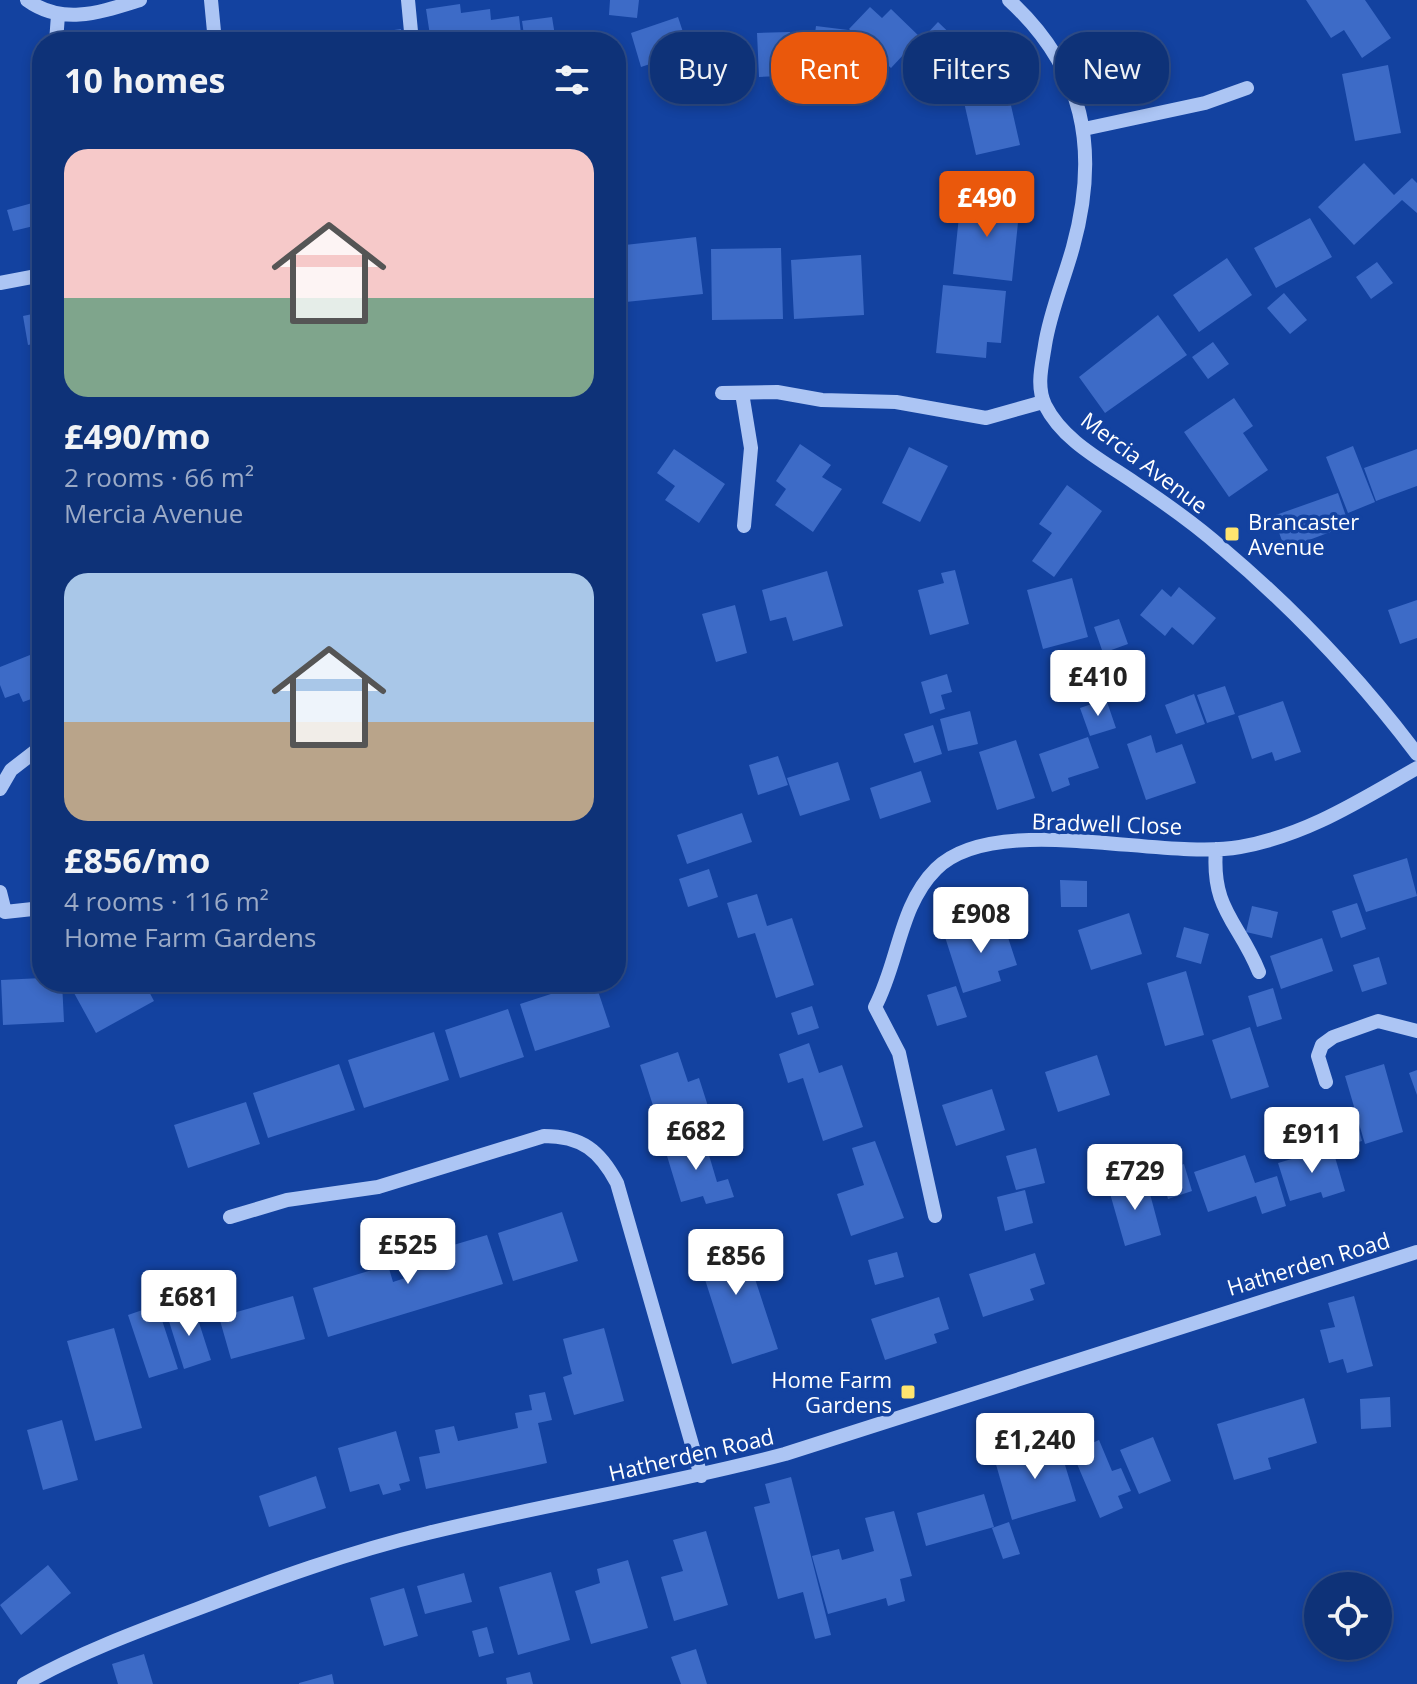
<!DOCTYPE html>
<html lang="en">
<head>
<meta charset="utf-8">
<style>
  :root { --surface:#0e3278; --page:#1c3e80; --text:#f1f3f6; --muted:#9baac6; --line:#2e4d8a; --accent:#ea580c }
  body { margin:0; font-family:"Open Sans",sans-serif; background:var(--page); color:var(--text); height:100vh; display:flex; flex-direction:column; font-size:30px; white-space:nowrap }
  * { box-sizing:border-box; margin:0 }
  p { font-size:26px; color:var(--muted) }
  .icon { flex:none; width:44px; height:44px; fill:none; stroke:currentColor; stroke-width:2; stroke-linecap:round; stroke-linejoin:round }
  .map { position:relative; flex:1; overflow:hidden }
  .drawer { position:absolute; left:32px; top:32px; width:594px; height:960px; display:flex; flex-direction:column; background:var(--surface); border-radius:32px; box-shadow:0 4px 12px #0003,0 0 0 2px var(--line) }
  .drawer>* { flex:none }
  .top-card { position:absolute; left:650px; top:32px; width:646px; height:72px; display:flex; gap:16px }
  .tools { position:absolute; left:1304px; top:1572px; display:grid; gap:16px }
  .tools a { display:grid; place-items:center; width:88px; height:88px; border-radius:50%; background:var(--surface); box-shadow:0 4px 12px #0003,0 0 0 2px var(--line); font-size:40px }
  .price { position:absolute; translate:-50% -68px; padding:0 18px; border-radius:8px; background:#fff; color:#222; font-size:26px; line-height:52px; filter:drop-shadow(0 2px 4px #0008) }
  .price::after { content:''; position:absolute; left:50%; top:48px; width:24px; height:18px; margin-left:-12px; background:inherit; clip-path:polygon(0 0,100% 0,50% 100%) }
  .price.current { background:var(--accent); color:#fff }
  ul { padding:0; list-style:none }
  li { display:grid; align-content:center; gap:16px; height:424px; padding:0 32px }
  li span { display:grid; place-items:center; height:248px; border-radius:24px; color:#555 }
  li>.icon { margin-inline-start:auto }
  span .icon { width:144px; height:144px; fill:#fffc; stroke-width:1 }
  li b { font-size:34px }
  h2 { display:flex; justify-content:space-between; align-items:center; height:96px; padding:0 32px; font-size:34px }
  .pill { padding:0 28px; border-radius:32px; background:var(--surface); box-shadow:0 4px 12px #0003,0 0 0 2px var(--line); font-size:28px; line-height:72px }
  .pill.current { background:var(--accent); color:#fff }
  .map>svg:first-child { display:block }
  .building { fill:#3d6bc7 }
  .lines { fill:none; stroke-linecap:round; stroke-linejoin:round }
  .minor { stroke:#acc5f4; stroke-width:14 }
  .poi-dot { fill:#ffe56f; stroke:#1342a0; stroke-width:3 }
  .labels { text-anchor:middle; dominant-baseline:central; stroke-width:7; stroke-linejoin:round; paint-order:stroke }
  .street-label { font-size:22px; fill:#fff; stroke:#1342a0 }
  .poi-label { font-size:22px; fill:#fff; stroke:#1342a0; text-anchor:start }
</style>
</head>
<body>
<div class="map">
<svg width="1417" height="1684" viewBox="0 0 1417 1684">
  <rect width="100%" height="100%" fill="#1342a0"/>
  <path class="building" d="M610 0H639L637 18 609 15Z
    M1306 0H1365L1391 38 1362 58 1344 30 1331 38Z
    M460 4 461 13 490 9 491 20 519 16 522 42H431L426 9Z
    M870 7 882 18 891 9 922 39 938 22 983 65 963 86 951 75 941 86 905 53 891 68 849 29Z
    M552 17 556 42H525L522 21Z
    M678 17 694 65 714 58 726 93 687 106 679 82 667 86 659 61 641 67 631 33Z
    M816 26 848 30 842 75 810 70Z
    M401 29 402 42H367L366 34Z
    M790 32 792 69 800 68 801 92 782 93V76L759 77 757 33Z
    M1388 65 1401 133 1355 141 1342 74Z
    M1005 79 1020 145 976 155 961 89Z
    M1364 163 1394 195 1412 178 1417 183V213L1402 200 1354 245 1318 207Z
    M961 197 1020 203 1012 281 953 274Z
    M36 202 42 224 13 231 7 210Z
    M1310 218 1332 257 1276 288 1254 248Z
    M696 237 703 294 616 303V246Z
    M781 248 783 319 712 320 711 249Z
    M861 255 864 315 794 319 791 260Z
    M1227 258 1252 295 1199 332 1173 295Z
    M1377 262 1393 283 1371 299 1356 277Z
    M943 285 1006 291 1001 343 987 342 986 358 936 353Z
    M1284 293 1307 320 1290 334 1267 308Z
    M42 312V342L28 345 23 316Z
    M1158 315 1187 355 1105 413 1079 377Z
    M1213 342 1229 364 1208 379 1192 357Z
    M42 382V414H38L34 383Z
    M1234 398 1253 426 1243 433 1268 470 1229 497 1184 432Z
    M800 444 831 465 822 477 842 489 813 532 775 505 786 489 776 481Z
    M1353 446 1375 502 1348 513 1326 457Z
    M909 447 948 466 920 522 882 503Z
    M674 449 725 484 699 523 665 500 675 486 657 473Z
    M1417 449V486L1376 501 1364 468Z
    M1067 485 1102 511 1054 577 1032 561 1052 533 1039 524Z
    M1338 493 1349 525 1285 549 1273 516Z
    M955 570 969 624 930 635 918 590 944 583 941 573Z
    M827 571 843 626 793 641 786 617 770 621 762 590Z
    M1072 578 1088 637 1043 649 1027 590Z
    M1179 587 1216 618 1193 645 1172 627 1165 636 1140 615 1162 589 1171 597Z
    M1417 600V638L1400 644 1388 610Z
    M735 605 747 653 716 662 702 614Z
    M1119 619 1128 644 1103 653 1094 627Z
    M35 653 42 671V695L23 702 19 693 5 698 0 685V667Z
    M947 674 952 692 941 695 945 709 930 714 921 682Z
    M1225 686 1235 714 1207 723 1197 695Z
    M1194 694 1205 724 1176 734 1165 705Z
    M1106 699 1116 728 1090 736 1080 708Z
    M1283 701 1301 752 1275 761 1272 752 1252 759 1238 716Z
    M970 711 978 744 948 751 940 719Z
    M933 725 942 754 914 763 904 734Z
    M1151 735 1156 753 1182 744 1196 783 1146 800 1127 744Z
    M1088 737 1099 768 1068 778 1070 785 1052 792 1039 754Z
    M1016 740 1035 798 997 810 979 752Z
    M778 756 788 785 758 795 749 765Z
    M838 762 850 800 800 816 787 778Z
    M921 771 931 802 880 819 870 788Z
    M742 813 752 842 687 864 677 835Z
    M1407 858 1417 896 1366 912 1353 875Z
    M709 869 718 897 688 907 679 879Z
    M1060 880 1087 881V907H1061Z
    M757 894 767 926 792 918 814 985 776 998 755 933 738 938 727 903Z
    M1357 903 1366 929 1341 938 1332 911Z
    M1252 906 1278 912 1272 938 1246 932Z
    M1129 913 1142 954 1091 970 1078 930Z
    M1002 919 1017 965 998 971 1001 981 963 993 945 937Z
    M1184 927 1209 934 1201 964 1176 957Z
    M1322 938 1333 971 1281 989 1270 956Z
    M1379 957 1387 984 1362 992 1353 965Z
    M1186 971 1204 1035 1165 1046 1147 983Z
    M42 978V982H62L64 1022 3 1025 1 980Z
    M68 982H144L154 1001 96 1033Z
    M588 982H595L610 1027 535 1051 520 1004Z
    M956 986 967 1017 937 1026 927 995Z
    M1273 988 1282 1019 1257 1027 1248 996Z
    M812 1006 819 1028 798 1035 791 1013Z
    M508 1009 524 1057 460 1078 445 1030Z
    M1250 1027 1269 1087 1231 1099 1212 1040Z
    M434 1032 449 1080 364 1108 348 1060Z
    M809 1043 819 1073 842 1065 863 1127 823 1141 803 1078 788 1083 779 1054Z
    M678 1052 688 1082 699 1078 713 1122 681 1133 674 1112 657 1118 640 1065Z
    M1097 1055 1110 1095 1058 1112 1045 1072Z
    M339 1064 355 1110 268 1138 253 1093Z
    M1384 1064 1403 1132 1365 1144 1345 1076Z
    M1417 1070V1095L1409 1073Z
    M992 1089 1005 1130 956 1146 942 1105Z
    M246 1102 260 1144 188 1168 174 1125Z
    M1354 1111 1362 1141 1336 1148 1327 1119Z
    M703 1135 717 1182 728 1179 734 1197 706 1204 703 1196 681 1202 664 1146Z
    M875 1141 904 1218 851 1236 837 1194 864 1185 852 1148Z
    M1332 1147 1345 1191 1323 1198 1321 1192 1290 1201 1278 1163Z
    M1036 1148 1045 1183 1016 1190 1006 1156Z
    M1245 1155 1255 1183 1277 1176 1286 1206 1262 1214 1256 1196 1208 1212 1194 1172Z
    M1184 1164 1192 1191 1168 1199 1160 1172Z
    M1146 1179 1161 1235 1125 1246 1109 1190Z
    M1025 1190 1033 1223 1005 1231 997 1197Z
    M562 1212 578 1261 513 1281 498 1233Z
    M739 1230 778 1349 732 1364 694 1245Z
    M487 1235 503 1284 328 1337 313 1288 388 1265 393 1282 408 1277 403 1260Z
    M897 1252 904 1277 875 1285 868 1260Z
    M1035 1253 1045 1284 1030 1289 1034 1300 983 1317 969 1274Z
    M293 1296 305 1339 231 1359 219 1317Z
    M1354 1296 1373 1366 1347 1373 1343 1359 1329 1363 1320 1330 1335 1327 1328 1303Z
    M939 1297 949 1329 934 1334 937 1343 885 1360 871 1319Z
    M157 1305 178 1369 149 1378 128 1315Z
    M194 1307 211 1360 184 1369 167 1315Z
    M114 1328 142 1428 95 1441 67 1341Z
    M604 1328 624 1401 574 1415 563 1377 572 1374 563 1339Z
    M545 1392 552 1420 538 1423 547 1463 426 1489 419 1457 440 1453 435 1430 454 1426 458 1441 518 1428 515 1413 532 1410 529 1395Z
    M1390 1397 1391 1427 1361 1429 1360 1399Z
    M1304 1398 1317 1443 1268 1458 1271 1469 1234 1480 1217 1424Z
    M62 1420 78 1480 43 1490 27 1430Z
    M396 1431 410 1481 399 1484 401 1490 383 1495 379 1484 350 1492 338 1448Z
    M1153 1437 1171 1481 1139 1494 1120 1450Z
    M1099 1440 1112 1471 1121 1468 1131 1491 1118 1496 1123 1508 1100 1518 1072 1452Z
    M1058 1442 1076 1501 1012 1520 995 1461Z
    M316 1476 326 1508 269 1527 259 1496Z
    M791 1477 831 1635 815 1639 803 1592 778 1599 754 1507 770 1503 765 1484Z
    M984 1494 994 1527 926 1546 917 1513Z
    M894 1511 912 1576 900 1579 905 1601 888 1606 886 1598 828 1614 812 1556 839 1549 842 1560 874 1551 865 1518Z
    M1009 1522 1020 1554 1003 1559 992 1528Z
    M706 1531 728 1605 674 1621 661 1577 683 1571 673 1540Z
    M628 1560 648 1628 591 1644 575 1591 600 1583 597 1569Z
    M48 1565 71 1593 21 1635 0 1605Z
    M551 1572 570 1640 518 1655 499 1587Z
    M464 1573 472 1602 425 1614 417 1586Z
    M404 1588 418 1636 384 1646 370 1598Z
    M487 1627 494 1653 479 1657 472 1631Z
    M696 1649 707 1684H681L671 1657Z
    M144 1654 153 1684H118L112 1664Z
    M530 1672 533 1684H507L506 1678Z
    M332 1674 334 1684H299V1683Z"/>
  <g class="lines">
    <path class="minor" d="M27 0C63 26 101 12 140 0
      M211 0 215 42
      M408 0 412 42
      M1009 0C1084 69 1100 149 1073 247 1064 280 1050 312 1045 345 1042 365 1036 386 1045 405 1063 441 1103 461 1135 483 1165 503 1195 524 1222 548 1293 608 1361 680 1417 754
      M56 42 58 15
      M1084 129 1205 103 1247 88
      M0 283 42 275
      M722 393 777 392 822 400 896 402 986 418 1043 402
      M742 393 751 448 744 526
      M0 789 11 770 42 746
      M1216 849C1211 910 1239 922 1259 972
      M0 892 5 912 42 908
      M1326 1082 1318 1056 1322 1045 1333 1037 1378 1021 1417 1031
      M935 1216 899 1053 875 1007C899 962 899 906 936 869 995 810 1160 861 1240 847 1307 835 1359 801 1417 768
      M230 1217 287 1200 378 1187 544 1136C582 1136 600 1151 617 1183L701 1476
      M24 1684C79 1653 138 1631 197 1609 272 1580 349 1552 428 1533 546 1504 667 1485 785 1454L1417 1252"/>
  </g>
  <g class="poi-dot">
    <rect x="1224" y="526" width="16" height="16" rx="4"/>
    <rect x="900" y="1384" width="16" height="16" rx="4"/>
  </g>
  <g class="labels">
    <g class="street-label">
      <text transform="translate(1145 462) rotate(37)">Mercia Avenue</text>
      <text transform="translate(1107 823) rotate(2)">Bradwell Close</text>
      <text transform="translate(1308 1263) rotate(-17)">Hatherden Road</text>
      <text transform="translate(691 1454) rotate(-13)">Hatherden Road</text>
    </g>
    <g class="poi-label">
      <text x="1248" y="521">Brancaster<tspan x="1248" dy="25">Avenue</tspan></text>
      <text x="892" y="1379" text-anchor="end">Home Farm<tspan x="892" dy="25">Gardens</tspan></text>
    </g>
  </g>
</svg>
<div class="tools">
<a><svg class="icon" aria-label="locate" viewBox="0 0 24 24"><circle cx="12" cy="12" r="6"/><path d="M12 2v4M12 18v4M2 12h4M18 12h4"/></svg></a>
</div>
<b class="price current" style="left:987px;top:239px">£490</b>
<b class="price" style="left:1098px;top:718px">£410</b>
<b class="price" style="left:981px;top:955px">£908</b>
<b class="price" style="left:696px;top:1172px">£682</b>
<b class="price" style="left:1312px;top:1175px">£911</b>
<b class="price" style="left:1135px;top:1212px">£729</b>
<b class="price" style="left:408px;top:1286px">£525</b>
<b class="price" style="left:736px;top:1297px">£856</b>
<b class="price" style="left:189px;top:1338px">£681</b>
<b class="price" style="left:1035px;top:1481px">£1,240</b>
<div class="top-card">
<a class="pill">Buy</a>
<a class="pill current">Rent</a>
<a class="pill">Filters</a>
<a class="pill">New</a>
</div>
<section class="drawer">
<h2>10 homes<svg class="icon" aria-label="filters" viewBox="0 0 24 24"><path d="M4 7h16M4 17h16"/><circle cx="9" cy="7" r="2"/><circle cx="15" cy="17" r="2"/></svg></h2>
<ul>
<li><span style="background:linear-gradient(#f6c9c9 60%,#7fa58c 0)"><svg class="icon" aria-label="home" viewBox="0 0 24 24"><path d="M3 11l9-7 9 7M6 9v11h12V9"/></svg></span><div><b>£490/mo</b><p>2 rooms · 66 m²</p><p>Mercia Avenue</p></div></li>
<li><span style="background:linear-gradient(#a9c7e8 60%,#b9a48a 0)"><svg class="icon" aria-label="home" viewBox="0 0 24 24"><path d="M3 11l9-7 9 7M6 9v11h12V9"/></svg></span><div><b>£856/mo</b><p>4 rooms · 116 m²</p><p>Home Farm Gardens</p></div></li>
</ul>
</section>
</div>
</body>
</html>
